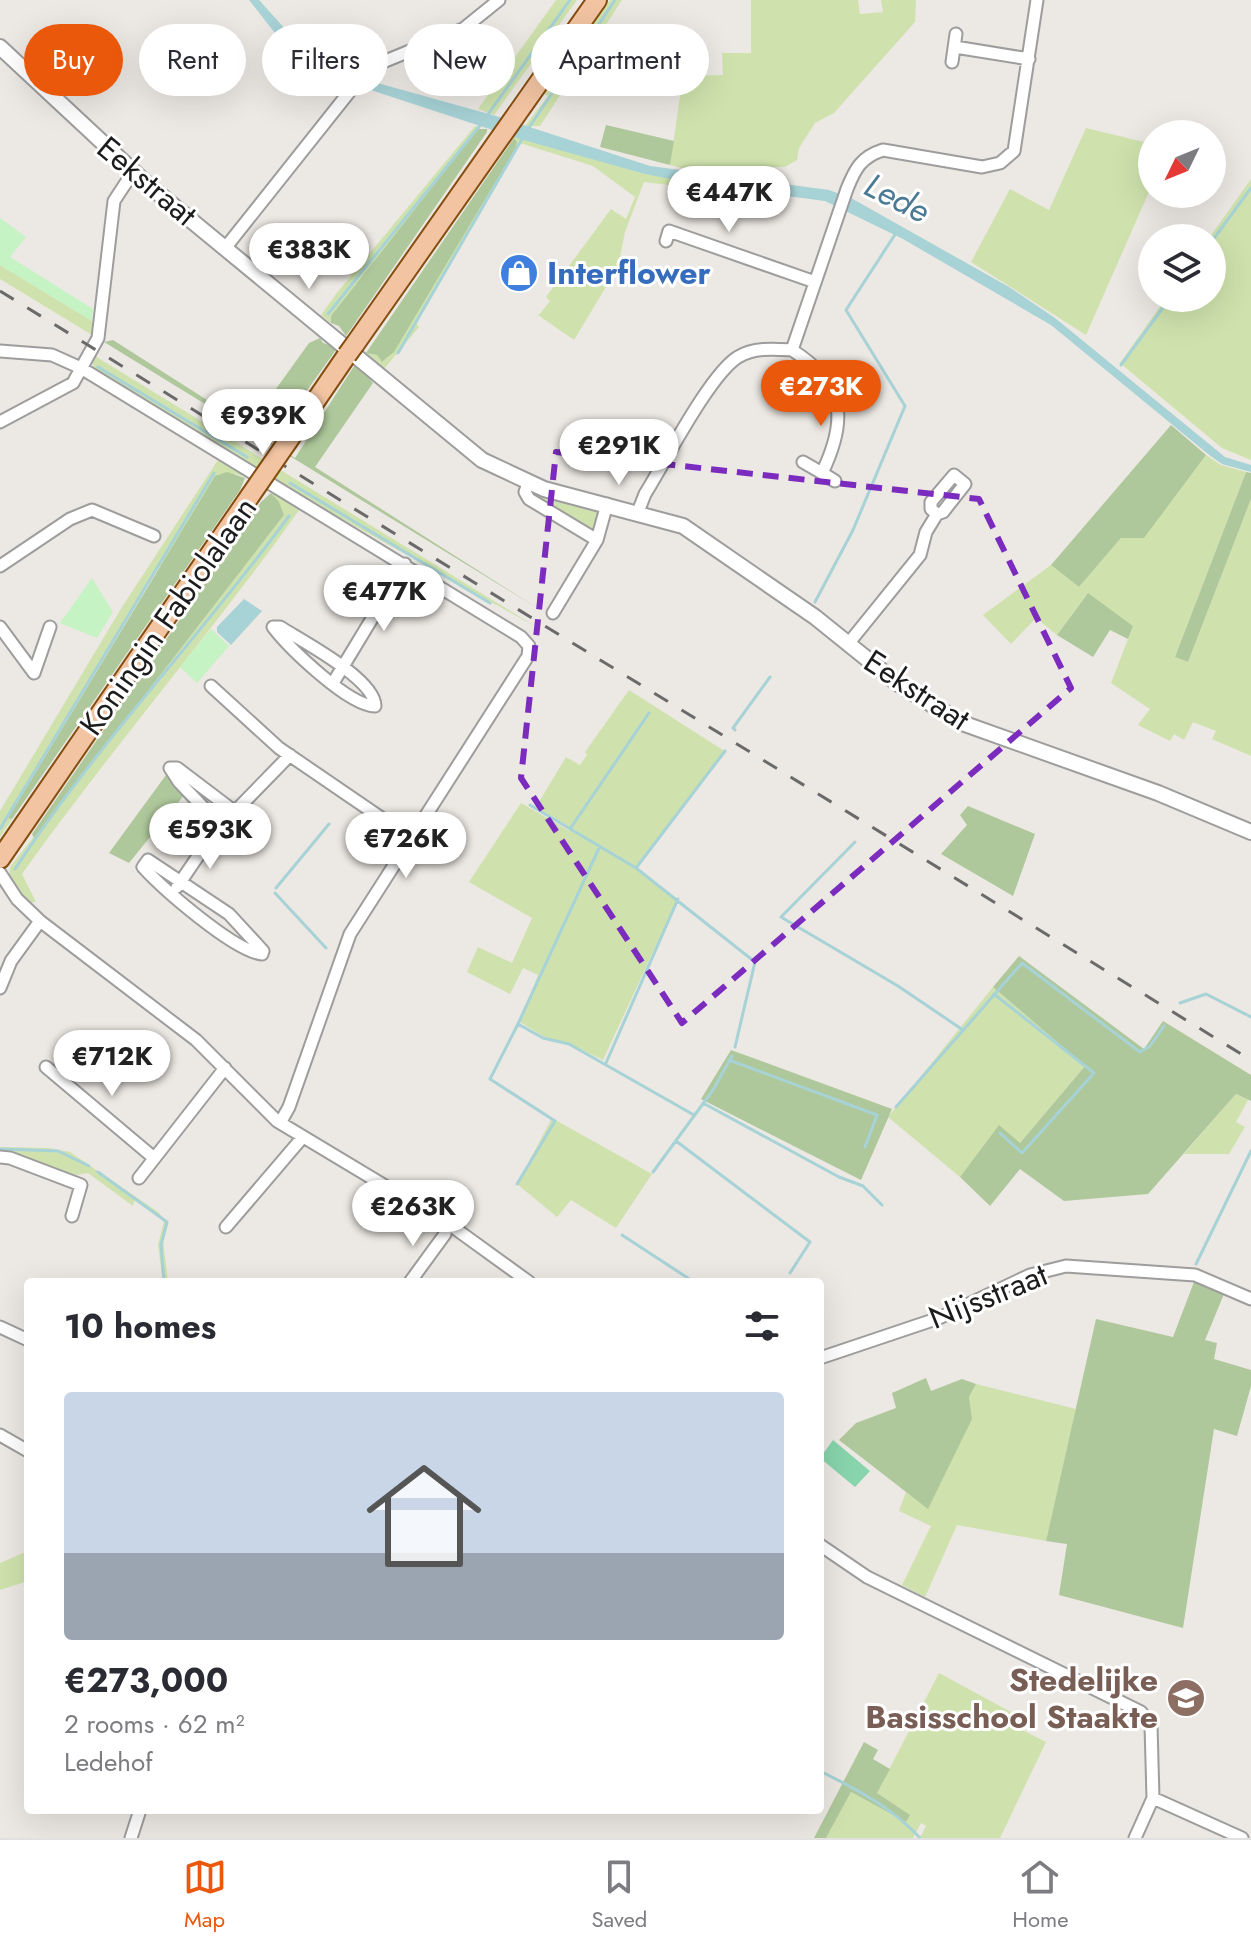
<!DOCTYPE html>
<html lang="en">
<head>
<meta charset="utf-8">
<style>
  :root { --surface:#fff; --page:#f2f2f3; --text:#2b2b33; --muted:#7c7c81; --line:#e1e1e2; --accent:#ea580c }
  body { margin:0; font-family:Jost,sans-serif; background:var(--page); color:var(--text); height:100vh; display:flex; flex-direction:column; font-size:30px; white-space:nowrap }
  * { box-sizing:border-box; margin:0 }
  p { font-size:26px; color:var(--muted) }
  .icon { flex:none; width:44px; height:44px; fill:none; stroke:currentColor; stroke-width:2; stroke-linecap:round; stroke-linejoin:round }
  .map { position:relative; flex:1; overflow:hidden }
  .side { position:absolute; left:24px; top:1278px; width:800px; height:536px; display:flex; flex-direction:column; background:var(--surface); border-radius:8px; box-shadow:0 8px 32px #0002 }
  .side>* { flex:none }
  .guide { position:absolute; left:24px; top:24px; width:800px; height:72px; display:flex; gap:16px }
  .needle { width:52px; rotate:227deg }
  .controls { position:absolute; left:1138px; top:120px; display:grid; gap:16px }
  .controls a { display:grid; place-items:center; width:88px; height:88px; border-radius:50%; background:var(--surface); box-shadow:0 8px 32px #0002; font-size:40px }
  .price { position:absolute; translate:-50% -68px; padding:0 18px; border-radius:28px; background:#fff; color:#222; font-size:26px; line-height:52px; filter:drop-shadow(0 2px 4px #0008) }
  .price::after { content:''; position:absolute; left:50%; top:48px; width:24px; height:18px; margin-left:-12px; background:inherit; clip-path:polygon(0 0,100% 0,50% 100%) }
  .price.on { background:var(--accent); color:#fff }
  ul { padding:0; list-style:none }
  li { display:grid; align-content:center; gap:16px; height:424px; padding:0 40px }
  li span { display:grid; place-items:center; height:248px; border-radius:8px; color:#555 }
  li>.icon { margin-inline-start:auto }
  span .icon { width:144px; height:144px; fill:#fffc; stroke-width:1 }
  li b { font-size:34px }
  h2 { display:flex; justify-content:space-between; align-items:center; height:96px; padding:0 40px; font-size:34px }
  .pill { padding:0 28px; border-radius:36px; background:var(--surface); box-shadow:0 8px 32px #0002; font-size:28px; line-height:72px }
  .pill.on { background:var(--accent); color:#fff }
  .menu { display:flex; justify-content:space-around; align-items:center; height:112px; border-top:2px solid var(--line); background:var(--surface); font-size:22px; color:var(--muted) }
  .menu a { display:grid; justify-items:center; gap:4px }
  .menu .on { color:var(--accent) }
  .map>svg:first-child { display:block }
  .grass { fill:#cfe2ad }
  .forest { fill:#afc89b }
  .park { fill:#c6f3c3 }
  .pitch { fill:#88d4ac }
  .water { fill:#a7d2d6 }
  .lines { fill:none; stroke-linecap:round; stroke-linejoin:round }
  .stream { stroke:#a7d2d6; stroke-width:3 }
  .minor-casing { stroke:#9d9d9d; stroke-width:15 }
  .tertiary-casing { stroke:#9d9d9d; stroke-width:18 }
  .primary-casing { stroke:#854d0f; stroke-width:22 }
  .minor { stroke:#fff; stroke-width:11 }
  .tertiary { stroke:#fff; stroke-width:14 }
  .primary { stroke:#f2c4a2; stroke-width:18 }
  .rail { stroke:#6a6a6a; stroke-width:3; stroke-dasharray:16 16; stroke-linecap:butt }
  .primary-bridge-casing { stroke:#854d0f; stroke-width:22; stroke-linecap:butt }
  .primary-bridge { stroke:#f2c4a2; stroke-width:18 }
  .marked { fill:none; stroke:#7b2cbf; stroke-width:6; stroke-dasharray:16 10; stroke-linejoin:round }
  .labels { text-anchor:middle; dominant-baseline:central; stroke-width:6; stroke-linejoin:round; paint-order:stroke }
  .street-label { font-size:32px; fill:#1c1c1c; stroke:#fff }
  .shop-label { font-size:32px; font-weight:bold; fill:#366cbe; stroke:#fff; text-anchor:start }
  .education-label { font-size:32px; font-weight:bold; fill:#785e54; stroke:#fff; text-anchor:end }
  .water-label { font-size:34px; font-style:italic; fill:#4c7993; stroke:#fff }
</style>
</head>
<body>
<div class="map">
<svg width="1251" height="1838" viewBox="0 0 1251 1838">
  <rect width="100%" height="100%" fill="#ece8e3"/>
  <path class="grass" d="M556 0H577L494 115 478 109Z
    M610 0H622L540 126H525L548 96 543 93Z
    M751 0H858L860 14 883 12 881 0H916L915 22 834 113 815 123 799 148 797 160 785 167H752L751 185 670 165 683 76 723 75 722 53H751Z
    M475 126 480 128 332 316 331 323 321 315 336 294Z
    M486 127 645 174 742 189 741 194 644 182 625 232 618 267 574 340 535 313 539 315 550 301 546 297 611 209 626 219 635 197 593 166 520 143 416 323 419 327 384 369 366 353 377 355 382 362 389 357 514 138Z
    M1086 128 1152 144V185L1086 335 971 262 1010 189 1049 210Z
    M1251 179V460L1222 448 1120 363 1166 298H1212V238H1209Z
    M0 265 92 321V335L0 279Z
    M95 356 538 628 337 516 95 370 92 362Z
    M1206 455 1221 465 1246 472 1175 657 1188 662 1251 499V756L1212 739 1216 731 1193 722 1184 740 1174 734 1170 741 1138 725 1150 709 1111 683 1133 626 1087 594 1057 635 1036 618 1011 644 983 615 1051 565 1079 587 1121 538 1144 537Z
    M218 460 246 477 236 474 155 573 8 817 13 818 21 806 0 837V811L122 607Z
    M535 490 598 508 596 527 590 530 531 494Z
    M271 492 300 509C211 634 111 749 22 874L36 902 26 903 9 878 10 867 284 515Z
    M629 690 726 752 637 868 677 900 603 1060 563 1041 552 1042 520 1022 538 975 523 968 510 994 467 972 478 947 512 963 532 918 469 882 521 803 570 831V827L536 807 566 757 580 765 587 755 585 752Z
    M993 987 1085 1066 1019 1144 999 1126 960 1177 888 1117Z
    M1236 1094 1248 1100 1236 1122 1245 1127 1229 1154H1184Z
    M552 1118 652 1174 616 1228 571 1200 557 1217 517 1184Z
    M0 1147 48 1148 70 1152 158 1212 168 1224 163 1240 168 1282H163L158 1245 164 1221 135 1199 133 1206 88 1173 77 1175 0 1154Z
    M976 1384 1076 1409 1046 1541 957 1525 925 1597 902 1585 931 1526 899 1511 906 1492 928 1508 971 1419 969 1397Z
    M28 1551V1581L0 1590V1563Z
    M939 1673 1011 1712 1005 1721 1046 1742 1000 1838H920L926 1826 921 1823 913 1838H826L851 1792 906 1822 909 1815 877 1793Z"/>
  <path class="forest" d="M606 125 674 141 670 165 600 147Z
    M478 129H487V132L346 336 339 326 331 323V316Z
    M514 138 517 142 515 149 394 352 382 362 377 355 366 353Z
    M320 338 323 343 338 347 270 442 295 458 356 363 373 383 315 467 542 611 104 342 113 340 254 430 255 418 309 343Z
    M1171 425 1206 455 1144 538H1121L1079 587 1051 565Z
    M227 472 245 478 240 490 12 819 8 818 215 476Z
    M1246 472 1251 473V499L1188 662 1175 657Z
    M271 493 279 502 284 515 34 838 32 834 261 502Z
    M1088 593 1133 626 1128 639 1110 630 1093 657 1057 635Z
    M166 775 185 794 129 863 109 853Z
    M968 806 1035 834 1013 896 941 854 967 825 960 815Z
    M1019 956 1144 1049 1163 1021 1251 1075V1101L1236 1094 1148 1194 1064 1201 1020 1169 990 1206 960 1177 999 1125 1020 1143 1085 1066 993 987Z
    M731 1050 892 1109 861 1180 701 1099Z
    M1194 1282 1224 1294 1205 1340 1217 1343 1214 1359 1251 1370V1386L1237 1436 1214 1429 1183 1628 1059 1595 1067 1544 1046 1541 1096 1319 1173 1337Z
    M926 1378 931 1391 962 1379 976 1384 969 1397 972 1419 928 1509 839 1440 856 1423 896 1408 892 1393Z
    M864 1742 878 1750 873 1759 890 1769 877 1793 910 1815 906 1822 851 1792 826 1838H814Z"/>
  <path class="park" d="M0 218 26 237 10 257 93 309 92 321 0 265Z
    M92 578 113 612 97 638 60 623Z
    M211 629 229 646 197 683 180 667Z"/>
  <path class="pitch" d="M833 1440 870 1471 855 1487 820 1458Z"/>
  <path class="water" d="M249 0H259L314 61 338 72 496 116 650 166 829 190 851 198 1009 287 1055 318 1225 457 1251 465V472L1222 464 1208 454 1051 325 903 239 825 201 702 185 645 174 520 139 325 75C292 60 271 27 249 0Z
    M244 599 262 611 231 645 217 632V627Z"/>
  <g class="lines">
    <path class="stream" d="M591 36 615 0
      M486 117 570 0
      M528 129 587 41
      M1212 241 1251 188
      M328 314 482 123
      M398 353 522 139
      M1121 365 1170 298
      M98 367 247 457
      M290 483 490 603
      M815 602 853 530 905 406 846 310 896 233
      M735 730 733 728 770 677
      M530 805 636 868 755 962 735 1047
      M0 829 214 473
      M570 829 649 713
      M855 842 781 917 898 986 963 1030
      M636 868 725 751
      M15 869C95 746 202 635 289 516
      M276 888 329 824
      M275 893 326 948
      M994 994 1094 1073 1022 1153 1000 1133
      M1180 1003 1206 994 1251 1017
      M518 1024 600 846
      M729 1060 877 1115 865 1147
      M606 1063 678 899
      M703 1103 839 1177 863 1186 882 1205
      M896 1107 1022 963 1140 1052 1150 1046 1164 1026
      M676 1141 810 1242 790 1273
      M0 1149 58 1151 89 1166
      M98 1172 167 1222 161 1245 164 1282
      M653 1172 713 1090 732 1056
      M517 1184 555 1121 490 1079 518 1024 543 1038 569 1044 694 1115
      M622 1235 694 1282
      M1196 1264 1251 1151
      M820 1771C856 1789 893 1808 920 1838"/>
    <g class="minor-casing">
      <path id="minor" d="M955 47 1029 59
        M952 62 956 34
        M666 241 669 231 815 282
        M226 247 362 76 383 62 463 29 499 0
        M792 350C845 384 848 419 822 473L835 481
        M0 351 52 355 81 368 521 637 529 646 528 656 350 934 289 1107 280 1123
        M0 422 73 383 98 338 114 201 133 172
        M803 462 822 473
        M528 484 525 492 529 499 597 540
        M638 512 645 494C665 462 710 374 738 357 754 347 775 349 792 350L847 189C855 169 861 157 883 150L982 167 1000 163 1014 151 1037 0
        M0 566 70 519 92 510 154 536
        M553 613 597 540 607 504
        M0 627 34 673 50 627
        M273 627H280C302 641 375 679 375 706 349 706 289 648 273 627Z
        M848 644 920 555 926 532 937 514 943 512 965 484 954 475 931 502V509L937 514
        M333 683 405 564
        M211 686 279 748 412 839
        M221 826 179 782 170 768H177L235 812
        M148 860 229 914 263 951 262 954C234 951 163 889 143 867Z
        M0 873 17 899 40 921 196 1040 277 1121 440 1219 446 1227H453L529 1282
        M177 887 213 834 290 755
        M0 988 11 961 40 921
        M46 1067 154 1158
        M0 1157 10 1158 81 1185 72 1216
        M139 1178 225 1068
        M226 1227 302 1138
        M410 1282 445 1234 446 1227
        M0 1327 28 1340
        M820 1358 939 1318 1030 1275 1066 1266 1195 1275 1251 1299
        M0 1435 28 1451
        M820 1545 867 1577 1141 1712 1151 1725 1153 1798 1135 1838
        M1153 1798 1242 1838
        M131 1838 140 1810"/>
    </g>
    <g class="tertiary-casing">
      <path id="tertiary" d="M0 47 147 184 482 460 544 489 683 526 815 617 897 683 962 723 1158 793 1251 832"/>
    </g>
    <g class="primary-casing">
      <path id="primary" d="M355 344 597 0
        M288 441 347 355
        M0 859 250 496"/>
    </g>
    <use href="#minor" class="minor"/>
    <use href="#tertiary" class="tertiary"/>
    <use href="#primary" class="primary"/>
    <path class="rail" d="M0 291 1251 1060"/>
    <g class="primary-bridge-casing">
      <path id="primary-bridge" d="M347 355 355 344
        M250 496 288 441"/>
    </g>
    <use href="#primary-bridge" class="primary-bridge"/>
  </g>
  <path class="marked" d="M556 452 979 499 1071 688 682 1023 521 778Z"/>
  <defs>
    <g id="shop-disc" transform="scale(2)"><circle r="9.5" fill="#3f7fe0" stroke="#fff"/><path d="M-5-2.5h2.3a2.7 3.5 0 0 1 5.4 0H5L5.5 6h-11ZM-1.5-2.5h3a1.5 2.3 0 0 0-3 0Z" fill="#fff"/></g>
    <g id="school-disc" transform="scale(2)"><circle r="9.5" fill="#8d6e63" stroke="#fff"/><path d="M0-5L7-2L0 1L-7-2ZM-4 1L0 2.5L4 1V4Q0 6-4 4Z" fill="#fff"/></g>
  </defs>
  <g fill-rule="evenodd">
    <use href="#shop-disc" x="519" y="273"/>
    <use href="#school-disc" x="1186" y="1698"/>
  </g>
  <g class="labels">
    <g class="street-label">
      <text transform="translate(147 181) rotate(40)">Eekstraat</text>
      <text transform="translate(168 616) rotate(-55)">Koningin Fabiolalaan</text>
      <text transform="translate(917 690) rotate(33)">Eekstraat</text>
      <text transform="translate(988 1296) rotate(-22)">Nijsstraat</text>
    </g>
    <g class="shop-label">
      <text x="547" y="273">Interflower</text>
    </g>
    <g class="education-label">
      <text x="1158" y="1680">Stedelijke<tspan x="1158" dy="37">Basisschool Staakte</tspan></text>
    </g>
    <g class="water-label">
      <text transform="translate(897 198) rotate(27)">Lede</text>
    </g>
  </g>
</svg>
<div class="controls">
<a><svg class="needle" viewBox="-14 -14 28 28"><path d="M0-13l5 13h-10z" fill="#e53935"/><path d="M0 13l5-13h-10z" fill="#7c7c81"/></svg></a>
<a><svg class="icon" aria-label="layers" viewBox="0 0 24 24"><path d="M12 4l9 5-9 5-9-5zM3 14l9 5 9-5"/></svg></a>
</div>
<b class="price" style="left:729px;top:234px">€447K</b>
<b class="price" style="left:309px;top:291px">€383K</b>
<b class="price on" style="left:821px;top:428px">€273K</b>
<b class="price" style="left:263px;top:457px">€939K</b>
<b class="price" style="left:619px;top:487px">€291K</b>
<b class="price" style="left:384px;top:633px">€477K</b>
<b class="price" style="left:210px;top:871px">€593K</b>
<b class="price" style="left:406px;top:880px">€726K</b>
<b class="price" style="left:112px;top:1098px">€712K</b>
<b class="price" style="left:413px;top:1248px">€263K</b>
<div class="guide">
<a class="pill on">Buy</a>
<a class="pill">Rent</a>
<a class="pill">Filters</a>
<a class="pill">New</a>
<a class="pill">Apartment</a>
</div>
<section class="side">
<h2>10 homes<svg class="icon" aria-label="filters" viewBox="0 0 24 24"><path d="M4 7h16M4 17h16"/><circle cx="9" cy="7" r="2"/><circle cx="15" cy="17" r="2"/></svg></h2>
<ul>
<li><span style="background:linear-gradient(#c9d6e8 65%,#9aa5b1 0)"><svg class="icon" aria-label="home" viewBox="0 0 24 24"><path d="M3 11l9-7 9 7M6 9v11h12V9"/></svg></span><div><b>€273,000</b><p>2 rooms · 62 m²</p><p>Ledehof</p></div></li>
</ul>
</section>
</div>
<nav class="menu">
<a class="on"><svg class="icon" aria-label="map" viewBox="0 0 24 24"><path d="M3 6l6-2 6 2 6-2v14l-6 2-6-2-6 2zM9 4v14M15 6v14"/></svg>Map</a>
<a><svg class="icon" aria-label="saved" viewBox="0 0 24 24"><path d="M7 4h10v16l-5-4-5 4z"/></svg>Saved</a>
<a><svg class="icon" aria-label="home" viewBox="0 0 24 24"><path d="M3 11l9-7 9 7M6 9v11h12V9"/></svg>Home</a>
</nav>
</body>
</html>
